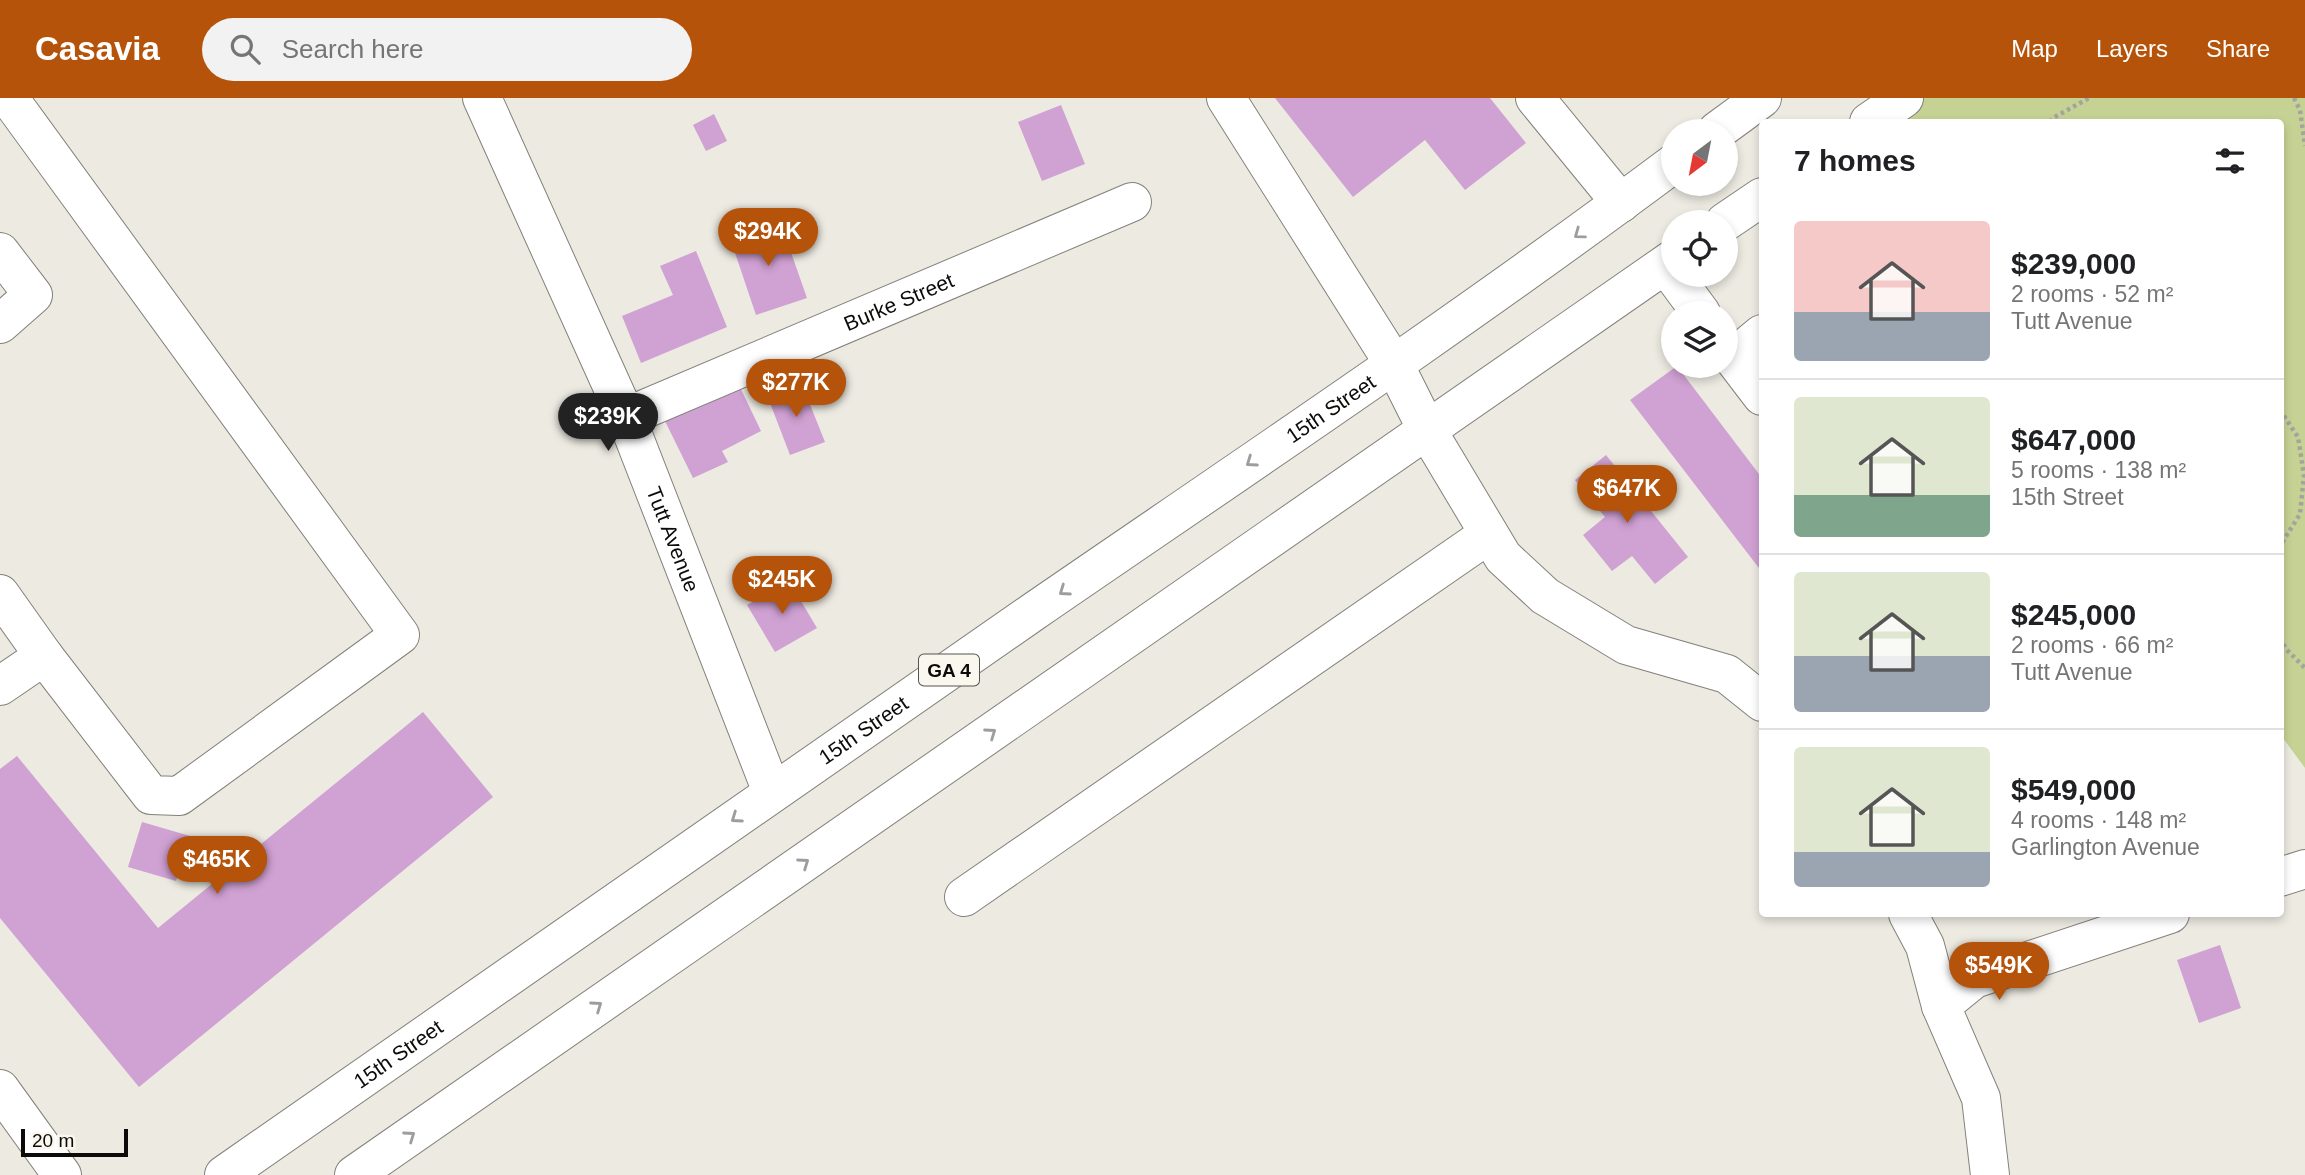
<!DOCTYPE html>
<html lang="en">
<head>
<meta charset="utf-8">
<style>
  :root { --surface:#fff; --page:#f2f2f2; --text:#202124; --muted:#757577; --line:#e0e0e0; --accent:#b45309 }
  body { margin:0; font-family:Arial,sans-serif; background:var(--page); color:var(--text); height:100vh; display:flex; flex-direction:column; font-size:26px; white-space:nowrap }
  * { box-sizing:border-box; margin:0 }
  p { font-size:23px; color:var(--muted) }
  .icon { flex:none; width:38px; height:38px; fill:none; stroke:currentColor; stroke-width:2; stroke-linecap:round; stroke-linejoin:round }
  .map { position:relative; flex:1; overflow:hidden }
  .sheet { position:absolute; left:1759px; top:21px; width:525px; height:798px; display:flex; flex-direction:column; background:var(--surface); border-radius:7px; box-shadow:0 4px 10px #0003 }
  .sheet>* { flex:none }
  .needle { width:46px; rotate:212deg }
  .tools { position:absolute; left:1661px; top:21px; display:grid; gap:14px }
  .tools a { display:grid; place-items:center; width:77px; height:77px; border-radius:50%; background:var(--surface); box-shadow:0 4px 10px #0003; font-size:35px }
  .scale { position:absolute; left:21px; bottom:18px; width:107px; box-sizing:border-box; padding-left:7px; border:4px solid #0c0b09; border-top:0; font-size:19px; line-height:24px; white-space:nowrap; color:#0c0b09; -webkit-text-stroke:5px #f9f7ee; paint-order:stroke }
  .price { position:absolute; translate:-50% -60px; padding:0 16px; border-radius:24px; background:var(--accent); color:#fff; font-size:23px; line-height:46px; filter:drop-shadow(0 2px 4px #0008) }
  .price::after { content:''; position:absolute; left:50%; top:42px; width:21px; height:16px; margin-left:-10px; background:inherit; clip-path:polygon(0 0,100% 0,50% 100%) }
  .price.active { background:#222; color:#fff }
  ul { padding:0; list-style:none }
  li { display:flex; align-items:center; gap:21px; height:175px; padding:0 35px }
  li+li { border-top:2px solid var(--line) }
  li span { display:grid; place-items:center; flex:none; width:196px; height:140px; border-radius:7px; color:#555 }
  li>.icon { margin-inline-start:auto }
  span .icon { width:84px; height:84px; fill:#fffc; stroke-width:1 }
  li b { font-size:30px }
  h2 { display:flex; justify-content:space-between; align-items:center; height:84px; padding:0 35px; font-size:30px }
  header { display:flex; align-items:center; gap:42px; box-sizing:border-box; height:98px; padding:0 35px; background:var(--accent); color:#fff }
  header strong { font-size:33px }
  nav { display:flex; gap:38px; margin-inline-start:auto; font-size:24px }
  .search { width:490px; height:63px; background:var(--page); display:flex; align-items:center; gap:18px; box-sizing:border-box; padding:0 24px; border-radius:38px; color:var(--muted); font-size:26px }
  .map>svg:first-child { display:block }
  .green { fill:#c6d294 }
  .building { fill:#d0a1d3 }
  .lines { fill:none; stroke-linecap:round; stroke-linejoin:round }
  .minor-casing { stroke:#83817a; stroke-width:40 }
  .major-casing { stroke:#83817a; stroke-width:40 }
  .path { stroke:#a5a39d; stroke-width:4.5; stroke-dasharray:3.5 3.5; stroke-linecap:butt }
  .minor { stroke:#fff; stroke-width:38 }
  .major { stroke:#fff; stroke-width:38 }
  .oneway { stroke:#9e9d9d }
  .labels { text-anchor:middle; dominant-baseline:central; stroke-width:5; stroke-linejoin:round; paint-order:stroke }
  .shield { fill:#f9f7ee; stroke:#53524e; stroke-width:2 }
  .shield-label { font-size:19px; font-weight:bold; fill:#0c0b09 }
  .street-label { font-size:21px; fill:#0c0b09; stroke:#f9f7ee }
</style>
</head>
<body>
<header>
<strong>Casavia</strong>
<div class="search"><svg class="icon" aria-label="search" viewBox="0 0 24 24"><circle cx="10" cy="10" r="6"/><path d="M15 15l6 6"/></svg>Search here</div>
<nav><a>Map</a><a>Layers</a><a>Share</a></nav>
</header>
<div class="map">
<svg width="2305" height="1077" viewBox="0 0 2305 1077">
  <rect width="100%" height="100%" fill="#eceae1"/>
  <path class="green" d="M1877 0H2305V670L2280 636V24H1888Z"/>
  <path class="building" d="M1275 0H1490L1526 45 1465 92 1425 42 1353 99Z
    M1061 7 1085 66 1042 83 1018 24Z
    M714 16 727 43 706 53 693 27Z
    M780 123 807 200 756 217 730 140Z
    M696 153 727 229 641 265 622 218 673 197 660 168Z
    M1677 268 1762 380V474L1630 302Z
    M801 284 825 344 790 357 767 297Z
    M738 285 761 333 722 353 728 364 693 380 664 321Z
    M1606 357 1688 459 1655 486 1632 458 1612 473 1583 437 1605 419 1575 382Z
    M789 483 817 530 775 554 747 507Z
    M423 614 493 699 139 989 0 820V671L17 658 158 830Z
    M142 724 190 738 176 783 128 769Z
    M2220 847 2241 910 2199 925 2177 862Z"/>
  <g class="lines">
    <g class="minor-casing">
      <g id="minor">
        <path d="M9 0 400 537 179 698 151 697 44 558"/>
        <path id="s1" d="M482 0 626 319 772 694"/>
        <path d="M1226 0 1394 266 1427 332 1503 459 1545 498 1626 547 1727 576 1762 604"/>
        <path d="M1535 0 1621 105"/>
        <path d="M0 154 33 197 0 226"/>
        <path d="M1673 177 1701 215"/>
        <path d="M1726 249 1733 260 1762 236"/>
        <path d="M1733 260 1762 298"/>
        <path id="s2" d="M626 319 1132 104"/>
        <path d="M0 496 44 558 0 588"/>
        <path d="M2280 779 2305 771"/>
        <path d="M964 799 1489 436"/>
        <path d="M1908 816 1925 848 1941 908"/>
        <path d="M0 991 62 1077"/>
        <path d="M1990 1077 1981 1000 1941 908 1974 881 2170 816"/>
      </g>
    </g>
    <g class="major-casing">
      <g id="major">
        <path d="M1869 24 1904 0"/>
        <path d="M1717 33 1762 0"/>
        <path d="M1725 124 1762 99"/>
        <path id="s3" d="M224 1077C493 889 762 701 1033 514 1247 367 1464 222 1673 66"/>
        <path d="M354 1077 1673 161"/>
      </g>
    </g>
    <path class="path" d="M2294 0 2300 12 2305 48
      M2050 24 2053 20 2089 0
      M2280 312 2298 339 2304 377 2300 416 2280 448
      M2280 540 2286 551 2305 570"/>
    <use href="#minor" class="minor"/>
    <use href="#major" class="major"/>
  </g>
  <defs><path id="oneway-chevron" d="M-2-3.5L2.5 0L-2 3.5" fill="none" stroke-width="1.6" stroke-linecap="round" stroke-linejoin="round" transform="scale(1.75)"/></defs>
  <g class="oneway">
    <use href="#oneway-chevron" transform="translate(1579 136) rotate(144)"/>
    <use href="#oneway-chevron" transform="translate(1251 364) rotate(145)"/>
    <use href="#oneway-chevron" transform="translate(1064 493) rotate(145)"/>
    <use href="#oneway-chevron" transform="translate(991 635) rotate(-35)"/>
    <use href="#oneway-chevron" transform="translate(736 720) rotate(145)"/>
    <use href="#oneway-chevron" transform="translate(804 765) rotate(-35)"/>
    <use href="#oneway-chevron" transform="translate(597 908) rotate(-35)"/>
    <use href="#oneway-chevron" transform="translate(410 1038) rotate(-35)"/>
  </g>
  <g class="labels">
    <rect class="shield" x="919" y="556.5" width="60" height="31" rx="5"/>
    <g class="shield-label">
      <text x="949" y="572">GA 4</text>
    </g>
    <g class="street-label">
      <text stroke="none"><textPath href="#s2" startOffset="296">Burke Street</textPath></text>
      <text stroke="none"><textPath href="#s3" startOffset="1346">15th Street</textPath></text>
      <text stroke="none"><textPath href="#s1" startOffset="481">Tutt Avenue</textPath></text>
      <text stroke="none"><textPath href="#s3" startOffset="779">15th Street</textPath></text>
      <text stroke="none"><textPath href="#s3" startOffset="212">15th Street</textPath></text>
    </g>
  </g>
</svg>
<div class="tools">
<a><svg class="needle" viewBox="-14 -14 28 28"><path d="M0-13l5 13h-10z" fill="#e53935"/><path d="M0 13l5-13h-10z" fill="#757577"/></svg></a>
<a><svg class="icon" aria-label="locate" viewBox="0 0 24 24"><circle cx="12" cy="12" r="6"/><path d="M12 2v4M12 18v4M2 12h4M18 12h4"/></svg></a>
<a><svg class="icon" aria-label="layers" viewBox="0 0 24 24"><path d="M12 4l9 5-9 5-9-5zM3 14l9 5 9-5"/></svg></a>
</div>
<div class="scale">20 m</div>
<b class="price" style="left:768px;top:170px">$294K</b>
<b class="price" style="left:796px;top:321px">$277K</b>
<b class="price active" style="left:608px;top:355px">$239K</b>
<b class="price" style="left:1627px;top:427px">$647K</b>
<b class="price" style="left:782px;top:518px">$245K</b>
<b class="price" style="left:217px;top:798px">$465K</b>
<b class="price" style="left:1999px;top:904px">$549K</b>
<section class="sheet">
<h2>7 homes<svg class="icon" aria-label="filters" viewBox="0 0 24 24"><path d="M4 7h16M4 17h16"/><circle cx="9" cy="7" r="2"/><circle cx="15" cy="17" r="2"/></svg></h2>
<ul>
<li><span style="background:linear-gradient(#f6c9c9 65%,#9aa5b1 0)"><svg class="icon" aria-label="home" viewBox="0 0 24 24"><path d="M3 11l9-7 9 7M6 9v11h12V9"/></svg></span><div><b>$239,000</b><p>2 rooms · 52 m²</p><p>Tutt Avenue</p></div></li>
<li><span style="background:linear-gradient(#dfe7d0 70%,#7fa58c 0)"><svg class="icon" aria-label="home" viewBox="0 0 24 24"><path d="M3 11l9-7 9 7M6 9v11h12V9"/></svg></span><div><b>$647,000</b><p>5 rooms · 138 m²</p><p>15th Street</p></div></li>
<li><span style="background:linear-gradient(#dfe7d0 60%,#9aa5b1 0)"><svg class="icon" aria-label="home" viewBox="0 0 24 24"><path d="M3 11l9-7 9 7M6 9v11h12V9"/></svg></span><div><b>$245,000</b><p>2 rooms · 66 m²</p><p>Tutt Avenue</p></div></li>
<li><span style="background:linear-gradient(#dfe7d0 75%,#9aa5b1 0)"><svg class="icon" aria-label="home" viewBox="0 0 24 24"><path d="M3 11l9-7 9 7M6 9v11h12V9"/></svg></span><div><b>$549,000</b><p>4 rooms · 148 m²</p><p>Garlington Avenue</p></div></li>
</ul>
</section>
</div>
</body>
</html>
